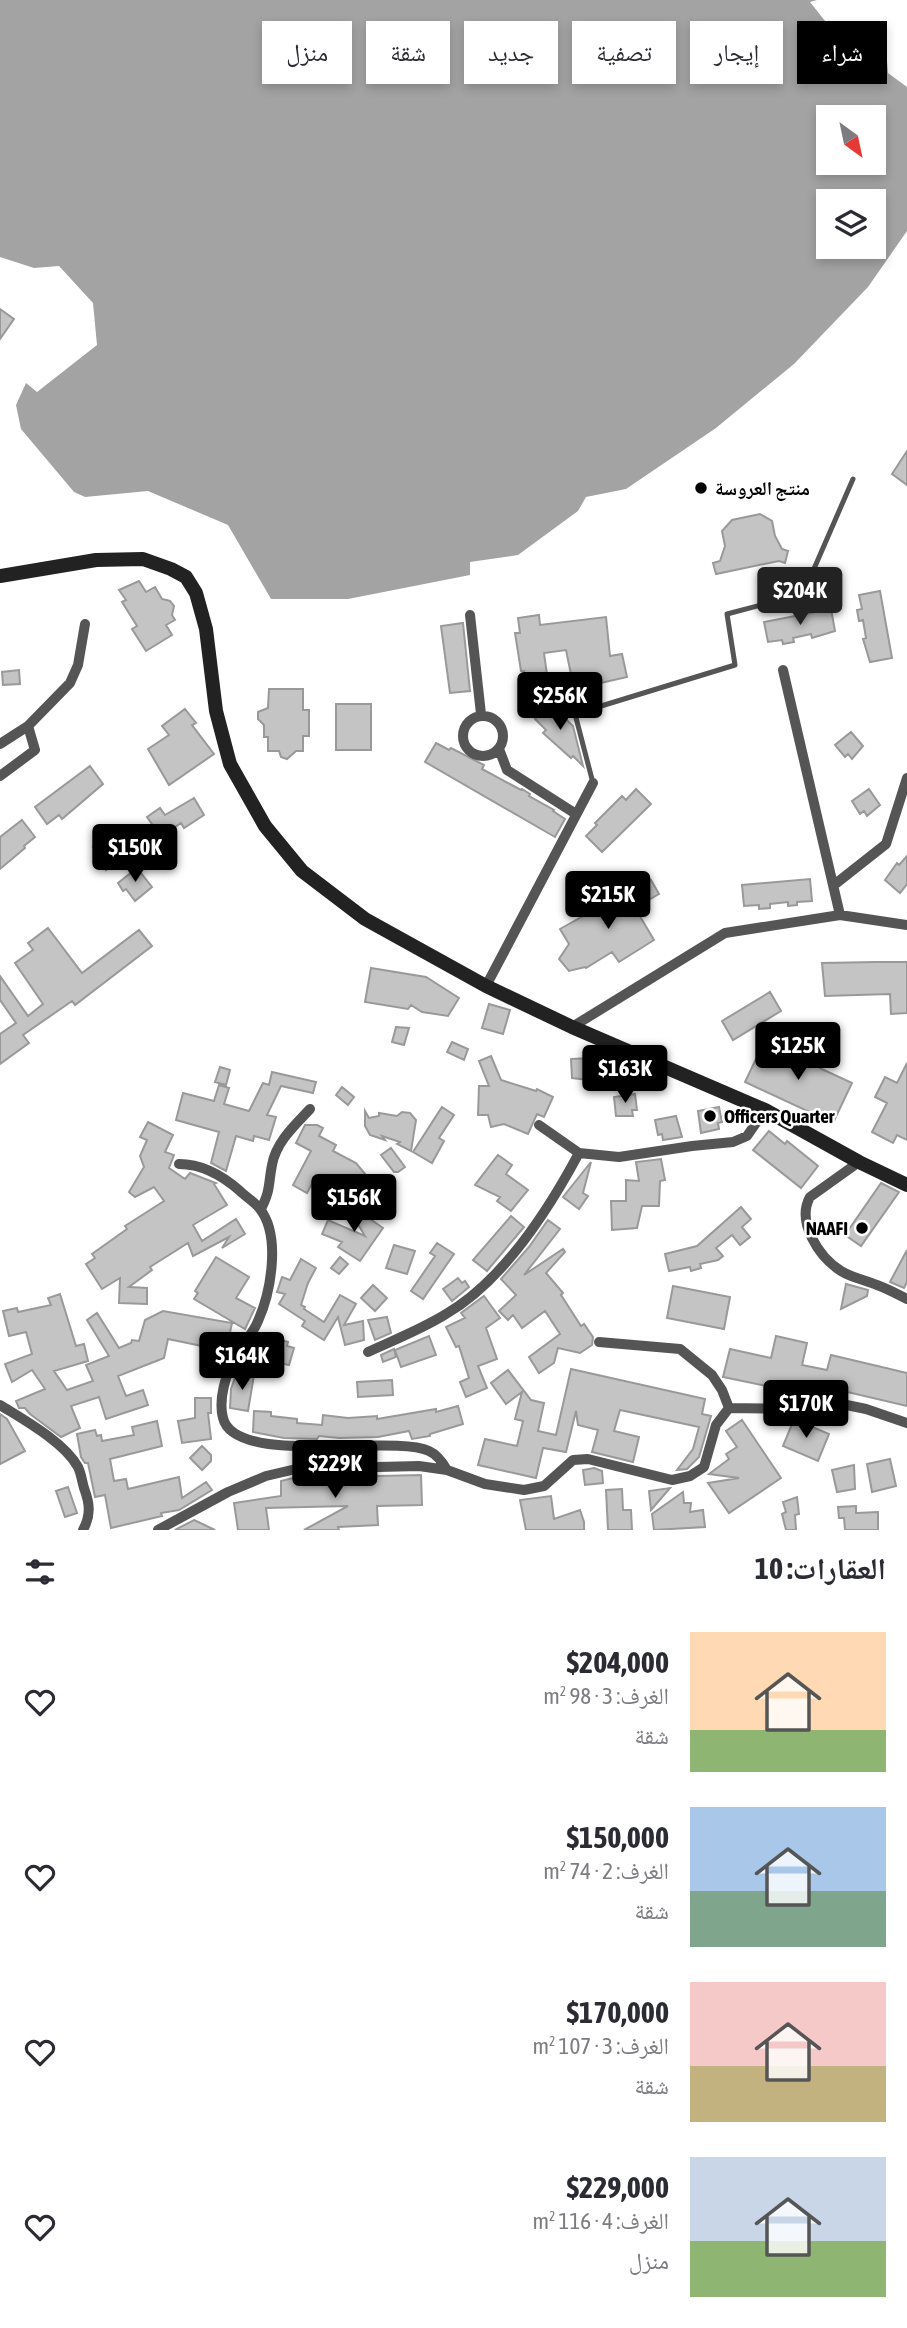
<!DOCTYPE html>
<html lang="ar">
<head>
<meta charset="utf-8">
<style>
  :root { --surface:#fff; --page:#f2f2f3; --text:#2b2b33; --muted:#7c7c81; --accent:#000 }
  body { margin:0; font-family:"Asap Condensed","Noto Naskh Arabic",sans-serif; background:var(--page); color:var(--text); direction:rtl; height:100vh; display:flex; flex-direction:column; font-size:26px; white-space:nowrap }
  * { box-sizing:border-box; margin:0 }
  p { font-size:23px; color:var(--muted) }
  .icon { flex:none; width:38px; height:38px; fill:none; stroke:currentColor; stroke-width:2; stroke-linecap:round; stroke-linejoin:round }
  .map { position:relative; height:1530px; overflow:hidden; direction:ltr }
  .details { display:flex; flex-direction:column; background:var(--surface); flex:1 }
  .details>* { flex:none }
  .guide { position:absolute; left:21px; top:21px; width:866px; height:63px; direction:rtl; display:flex; gap:14px }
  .needle { width:46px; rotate:147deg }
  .controls { position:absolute; left:816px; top:105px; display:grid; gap:14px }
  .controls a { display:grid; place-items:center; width:70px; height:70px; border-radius:0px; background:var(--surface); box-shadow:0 4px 10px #0003; font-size:35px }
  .price { position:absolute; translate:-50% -60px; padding:0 16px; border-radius:7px; background:var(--accent); color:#fff; font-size:23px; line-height:46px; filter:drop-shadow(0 2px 4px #0008) }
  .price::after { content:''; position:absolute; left:50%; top:42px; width:21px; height:16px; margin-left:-10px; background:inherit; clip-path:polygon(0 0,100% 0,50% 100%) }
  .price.selected { background:#222; color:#fff }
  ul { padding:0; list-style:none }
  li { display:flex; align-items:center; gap:21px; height:175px; padding:0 21px }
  li span { display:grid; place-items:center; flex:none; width:196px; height:140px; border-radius:0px; color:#555 }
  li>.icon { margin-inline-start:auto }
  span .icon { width:84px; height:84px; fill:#fffc; stroke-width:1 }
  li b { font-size:30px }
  h2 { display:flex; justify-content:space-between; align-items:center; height:84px; padding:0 21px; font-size:30px }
  .pill { padding:0 24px; border-radius:0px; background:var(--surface); box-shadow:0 4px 10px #0003; font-size:24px; line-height:63px }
  .pill.selected { background:var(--accent); color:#fff }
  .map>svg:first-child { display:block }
  .water { fill:#a3a3a3; fill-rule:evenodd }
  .building { fill:#c4c4c4; stroke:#999; stroke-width:2 }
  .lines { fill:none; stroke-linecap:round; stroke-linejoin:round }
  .lane { stroke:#555; stroke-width:5 }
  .street { stroke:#555; stroke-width:10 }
  .secondary { stroke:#222; stroke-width:14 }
  .poi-dot { fill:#000; stroke:#fff; stroke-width:2.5 }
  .labels { text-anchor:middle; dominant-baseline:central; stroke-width:5; stroke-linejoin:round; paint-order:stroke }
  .poi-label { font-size:19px; font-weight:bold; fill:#000; stroke:#fff; text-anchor:start }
</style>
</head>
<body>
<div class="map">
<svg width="907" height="1530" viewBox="0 0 907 1530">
  <rect width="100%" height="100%" fill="#fff"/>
  <path class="water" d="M0 0H817L810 2 833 31 887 61 888 73 907 87V231L868 287 794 364 716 428 626 489 586 497 578 511 518 555 470 562V575L348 599H271L228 525 148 491 85 497 74 492 21 429 16 405 26 383 37 392 97 345 93 303 59 266 34 268 0 257ZM828 117H873V163H828ZM828 201H873V247H828Z"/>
  <path class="building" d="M0 309 14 319 0 339Z
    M907 451V485L892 474Z
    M760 514 772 521 775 536 782 549 788 551 785 563 779 561 716 574 713 563 720 561 725 546 722 531 732 520Z
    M139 581 146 592 155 587 162 599 170 601 174 606 172 615 175 620 166 625 172 635 146 651 132 629 137 626 122 602 126 600 119 590Z
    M880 591 892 658 870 662 863 639 866 638 863 620 859 621 857 610 862 609 859 595Z
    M831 609 835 631 812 638 811 634 793 638 794 642 783 644 782 640 768 642 764 622Z
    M539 615 540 625 606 617 610 656 622 654 627 677 574 689 566 650 544 653 548 682 526 686 524 671H521L515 633H520L518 618Z
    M463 623 470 691 450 693 441 626Z
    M19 670 20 684 3 685 2 672Z
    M269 689H303V710H309V736H303V751H296L287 759 281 757 279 751H268V737H264V725L258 719V712L268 708Z
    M336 704H371V750H336Z
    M550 704 573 726 583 766 573 756 571 758 543 733 546 730 535 719Z
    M185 709 196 723 192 725 214 754 169 785 148 749 169 735 162 726Z
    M851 732 863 746 852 759 848 754 845 757 835 745Z
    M436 743 449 750 451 748 484 765 482 769 521 790 522 789 530 794 529 796 554 810 553 811 565 819 555 837 425 762Z
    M90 766 103 784 62 819 59 815 47 824 35 807Z
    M636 789 651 804 602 852 586 836 597 825 595 823 622 796 626 800Z
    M869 789 880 805 867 816 864 811 860 814 852 801Z
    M194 798 204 815 184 828 181 823 161 837 147 817 160 808 165 815Z
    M22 820 35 837 24 846 25 848 0 869V837Z
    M109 834 126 854 106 870 99 862 103 859 93 847Z
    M907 856V884L900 893 885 880 897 863 899 865Z
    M137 868 152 887 135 901 126 889 123 891 118 883Z
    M810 879 812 901 797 902V905L788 906V902L770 904V908L759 909V905L744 906 742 885Z
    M651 880 659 894 635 908 654 940 619 962 612 952 586 968 585 967 569 971 559 959 569 944 560 929 601 906 603 909Z
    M48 928 82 973 139 930 152 946 75 1005 72 1001 23 1035 29 1043 0 1064V1034L16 1023 0 1000V976L28 1016 43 1004 15 963 33 950 28 943Z
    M876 962H907V1013L891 1014 890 994 825 996 822 963Z
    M371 968 426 977 459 998 448 1016 422 1012 411 1005 408 1009 365 1002Z
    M770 992 781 1011 733 1040 722 1021Z
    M489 1004 510 1010 503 1034 482 1028Z
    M396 1027 409 1028 404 1045 392 1042Z
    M452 1042 468 1049 464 1060 447 1052Z
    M764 1042 852 1083 833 1123 745 1082Z
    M491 1056 501 1080 536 1091 537 1089 553 1097 544 1117 537 1114 528 1134 504 1124 491 1127 488 1115H478L479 1086H489L479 1061Z
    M592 1058 593 1073H589V1080L572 1078 571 1059Z
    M907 1063V1140L897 1135 893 1143 872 1132 887 1103 875 1097 885 1077 897 1083Z
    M220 1067 230 1070 226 1085 215 1082Z
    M272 1072 316 1082 313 1093 281 1086 267 1115 276 1117 269 1140 254 1136 253 1141 236 1136 226 1171 211 1163 219 1132 176 1120 183 1093 214 1101 219 1085 229 1088 224 1104 249 1111 263 1083 269 1085Z
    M342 1087 354 1097 348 1105 336 1095Z
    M635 1094 637 1110H632L633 1116H616L614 1097Z
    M442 1107 454 1115 439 1138 444 1141 432 1163 413 1152Z
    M719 1107 722 1122 718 1123 719 1129 701 1133 698 1111Z
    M365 1111 369 1118 379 1116V1113L397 1116 402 1112 410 1113 416 1120 411 1151 397 1144 400 1142 382 1136 385 1140 370 1135 365 1126Z
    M676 1116 682 1137 663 1140 662 1134 658 1135 655 1120Z
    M148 1122 173 1135 165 1152 174 1155 169 1168 185 1179 190 1173 216 1183 214 1184 227 1205 193 1225 202 1241 236 1219 245 1234 222 1248 229 1237 193 1256 188 1243 150 1267 152 1270 129 1287 147 1288V1304L119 1303 120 1278 102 1289 86 1264 95 1258 92 1254 127 1229 125 1226 164 1201 154 1187 135 1197 129 1192 144 1167 140 1156 147 1140 140 1137Z
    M305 1125H317L323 1128 319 1136 336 1145 333 1151 356 1163 376 1187 367 1193 344 1190 343 1195 314 1180 307 1193 293 1185 311 1151 296 1143Z
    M769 1131 785 1144 787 1141 818 1166 801 1188 753 1150Z
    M391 1148 405 1167 398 1172H394L381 1155Z
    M498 1155 512 1165 506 1174 528 1190 511 1211 497 1201 500 1197 475 1185Z
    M661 1159 665 1180 660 1181 659 1206H642L637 1228 612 1230 611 1201H626V1180L639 1181 636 1162Z
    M591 1162 583 1193 588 1196 579 1209 563 1197Z
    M881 1183 899 1192 861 1246 845 1235Z
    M343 1200 383 1228 360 1261 338 1247 342 1242 322 1234 328 1220 365 1236Z
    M741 1207 751 1219 742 1227 750 1237 740 1245 732 1235 716 1248 723 1256 718 1260 700 1264 701 1268 691 1271 690 1267 669 1271 665 1254 697 1246Z
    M511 1216 524 1227 487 1271 473 1260Z
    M548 1220 560 1229 524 1275 563 1249 565 1252 546 1273 563 1293 561 1295 581 1326 584 1324 593 1337 592 1345 580 1353 558 1348 554 1363 539 1373 529 1357 560 1334 545 1311 522 1328 513 1315 508 1320 499 1311 516 1295 501 1279 529 1247Z
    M437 1243 454 1254 423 1299 411 1291 435 1256 430 1253Z
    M394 1245 415 1251 407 1274 386 1268Z
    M907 1250V1282L904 1288 890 1282Z
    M216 1257 249 1277 236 1298 255 1308 245 1329 194 1299 198 1293 195 1291Z
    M340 1257 348 1264 339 1274 331 1268Z
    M301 1259 316 1268 308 1283 301 1305 305 1307 304 1309 324 1322 340 1295 356 1304 344 1325 363 1321 364 1340 345 1345 338 1317 324 1340 302 1326 305 1321 279 1304 285 1294 277 1292 282 1277 290 1280Z
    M458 1278 462 1283 465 1281 469 1287 452 1301 443 1289Z
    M846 1284 868 1290 867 1296 841 1309Z
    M373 1285 387 1298 375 1311 361 1298Z
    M673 1286 730 1297 724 1329 667 1318Z
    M60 1294 76 1346 84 1344 88 1361 54 1371 67 1390 93 1381 86 1365 109 1356 87 1320 97 1313 119 1348 131 1343 132 1340 139 1341 145 1320 163 1311 232 1323 226 1351 168 1339 164 1358 118 1376 126 1396 143 1390 148 1405 106 1419 99 1397 71 1406 80 1428 61 1437 30 1414 25 1408H19L16 1401 45 1389 32 1370 12 1382 5 1364 32 1354 26 1332 9 1336 3 1311 17 1308 18 1312 51 1305 48 1298Z
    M484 1296 500 1318 486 1328 497 1359 478 1366 487 1388 466 1397 460 1382 469 1378 459 1346 456 1347 446 1327 465 1318 461 1313Z
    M387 1317 391 1333 375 1340 368 1320Z
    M429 1336 436 1355 401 1367 395 1350Z
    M776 1336 807 1343 802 1365 827 1370 831 1355 907 1373V1406L809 1383 806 1394 723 1377 730 1349 771 1358Z
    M277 1339 288 1342 287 1346 294 1348 289 1365 263 1359 267 1349Z
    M394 1349 396 1357 383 1362 381 1355Z
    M571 1369 705 1399 702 1414 711 1416 699 1457 687 1469 677 1470 693 1449 699 1427 620 1410 614 1431 639 1437 633 1462 592 1452 598 1430 578 1425 576 1411 566 1452 543 1448 536 1478 478 1465 485 1439 517 1446 523 1421 515 1419 522 1392 506 1404 491 1383 508 1370 531 1400 544 1403 538 1431 556 1435Z
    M237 1372 254 1375 248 1411 230 1408 231 1389Z
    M392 1380 393 1395 358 1397 357 1382Z
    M195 1398H211V1413H208L211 1439 182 1443 178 1421 195 1418Z
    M458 1406 463 1424 430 1434V1436L412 1439 409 1431 378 1437 339 1438 319 1436 317 1439 284 1438 253 1432 254 1411 271 1412V1416L297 1419V1423L322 1425 323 1415 348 1418 377 1416V1419L436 1409V1412Z
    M0 1414 7 1419 25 1451 0 1464Z
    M794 1419 829 1434 818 1461 783 1446Z
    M742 1420 781 1478 729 1513 708 1483 739 1478 709 1474 729 1459 726 1454 737 1447 726 1431Z
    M157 1421 162 1446 110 1459 114 1481 126 1479 128 1489 179 1477 182 1498 206 1482 212 1490 179 1510 161 1513 162 1516 111 1528 105 1495 95 1497 88 1463H85L81 1457 77 1434 95 1430 97 1436 101 1435 102 1441 134 1435 132 1427Z
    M202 1446 211 1455V1461L202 1470 190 1458Z
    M890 1459 896 1486 872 1492 867 1464Z
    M854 1465 855 1489 837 1492 832 1470Z
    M594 1468 602 1471 603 1483 585 1485 583 1470Z
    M421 1475 422 1505 377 1506 378 1525 338 1527 339 1530H304L348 1506 266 1508 269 1530H238L234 1503 281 1496V1481L293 1478Z
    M68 1487 77 1513 65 1517 56 1491Z
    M670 1488 651 1510 649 1491Z
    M622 1489 623 1510H631L632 1530H608L606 1490Z
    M683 1492 684 1503H691L690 1512 703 1510 705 1527 654 1530 652 1514Z
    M551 1496 554 1519 580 1510 584 1522V1530H526L520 1500Z
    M797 1497 799 1514 795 1515 796 1530H786L782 1514 786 1512 783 1502Z
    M856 1506V1513L878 1512V1530H845L844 1518H839L838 1507Z
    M194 1520 215 1530H175Z"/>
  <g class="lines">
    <path class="lane" d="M593 783 575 714 735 665 727 614 803 594 853 479"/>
    <path class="street" d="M470 615 481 714
      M783 670 840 915
      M463 736a20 20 0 1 1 40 0a20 20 0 1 1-40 0Z
      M0 744 28 726 70 683 78 665 85 624
      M499 749 507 770 576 814
      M0 776 35 750 28 726
      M834 885 886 844 907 778
      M486 986 593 783
      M572 1027 725 933 840 915 907 925
      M539 1125 579 1153 619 1157 692 1146 733 1142 747 1136 765 1110
      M859 1162 810 1197C796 1222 819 1257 841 1271 852 1278 866 1280 877 1285 888 1289 897 1294 907 1299
      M179 1164C203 1164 223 1176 240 1191 246 1197 255 1202 260 1209 281 1236 271 1292 258 1321 253 1334 242 1344 235 1357 226 1374 218 1399 223 1418 235 1467 392 1434 429 1451 438 1455 443 1463 447 1470
      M261 1209C271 1189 268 1185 272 1165 276 1142 295 1125 310 1109
      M599 1342 680 1349 712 1375 722 1390 729 1408
      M368 1352C394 1340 422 1329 446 1314 503 1281 549 1209 579 1153
      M0 1405C24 1420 64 1442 78 1467 81 1473 82 1481 84 1488 90 1504 91 1515 83 1530
      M158 1530 228 1492 266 1476 296 1469 419 1466 447 1470 485 1484 524 1490 544 1486 573 1460 588 1459 672 1480 690 1476 704 1467 716 1425 729 1408 786 1409 810 1403 832 1402 866 1409 907 1423"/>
    <path class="secondary" d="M0 576 96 560 143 559 171 569 186 577 196 593 206 629 216 711 230 764 265 826 302 871 365 919 486 986 572 1027 765 1110 859 1162 907 1185"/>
  </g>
  <g class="poi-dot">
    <circle cx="701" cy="488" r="7"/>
    <circle cx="710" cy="1116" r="7"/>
    <circle cx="862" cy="1228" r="7"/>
  </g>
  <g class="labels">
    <g class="poi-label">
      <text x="715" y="488">منتج العروسة</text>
      <text x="724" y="1116">Officers Quarter</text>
      <text x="848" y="1228" text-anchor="end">NAAFI</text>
    </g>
  </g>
</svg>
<div class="controls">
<a><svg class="needle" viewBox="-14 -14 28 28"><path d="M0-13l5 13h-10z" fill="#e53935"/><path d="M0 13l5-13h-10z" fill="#7c7c81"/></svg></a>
<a><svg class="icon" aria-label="layers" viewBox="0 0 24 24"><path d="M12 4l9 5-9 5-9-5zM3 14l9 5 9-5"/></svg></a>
</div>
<b class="price selected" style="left:800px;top:627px">$204K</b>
<b class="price" style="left:560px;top:732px">$256K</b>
<b class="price" style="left:135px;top:884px">$150K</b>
<b class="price" style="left:608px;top:931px">$215K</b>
<b class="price" style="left:798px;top:1082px">$125K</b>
<b class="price" style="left:625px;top:1105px">$163K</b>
<b class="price" style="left:354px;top:1234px">$156K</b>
<b class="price" style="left:242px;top:1392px">$164K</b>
<b class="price" style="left:806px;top:1440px">$170K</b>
<b class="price" style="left:335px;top:1500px">$229K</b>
<div class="guide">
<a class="pill selected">شراء</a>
<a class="pill">إيجار</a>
<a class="pill">تصفية</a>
<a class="pill">جديد</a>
<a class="pill">شقة</a>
<a class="pill">منزل</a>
</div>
</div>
<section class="details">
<h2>العقارات: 10<svg class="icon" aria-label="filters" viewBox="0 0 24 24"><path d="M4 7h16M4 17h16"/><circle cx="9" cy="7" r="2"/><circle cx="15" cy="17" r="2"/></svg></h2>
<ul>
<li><span style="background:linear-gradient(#ffd9b3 70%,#8fb573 0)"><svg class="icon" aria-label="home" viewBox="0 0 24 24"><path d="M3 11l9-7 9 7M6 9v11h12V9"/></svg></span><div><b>$204,000</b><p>الغرف: 3 · 98 m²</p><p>شقة</p></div><svg class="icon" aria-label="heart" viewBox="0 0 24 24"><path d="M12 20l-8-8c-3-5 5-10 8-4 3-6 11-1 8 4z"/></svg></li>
<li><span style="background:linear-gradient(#a9c7e8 60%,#7fa58c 0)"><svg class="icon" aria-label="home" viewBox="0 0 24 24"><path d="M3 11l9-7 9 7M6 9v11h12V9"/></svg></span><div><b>$150,000</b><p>الغرف: 2 · 74 m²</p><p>شقة</p></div><svg class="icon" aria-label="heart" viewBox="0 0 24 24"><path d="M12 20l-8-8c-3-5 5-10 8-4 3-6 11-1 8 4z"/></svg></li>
<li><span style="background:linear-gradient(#f6c9c9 60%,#c2b280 0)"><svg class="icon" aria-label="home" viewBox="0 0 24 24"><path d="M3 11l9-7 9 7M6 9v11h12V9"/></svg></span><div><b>$170,000</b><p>الغرف: 3 · 107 m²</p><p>شقة</p></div><svg class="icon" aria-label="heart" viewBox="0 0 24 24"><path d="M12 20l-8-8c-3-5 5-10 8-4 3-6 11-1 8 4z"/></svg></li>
<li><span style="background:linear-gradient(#c9d6e8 60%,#8fb573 0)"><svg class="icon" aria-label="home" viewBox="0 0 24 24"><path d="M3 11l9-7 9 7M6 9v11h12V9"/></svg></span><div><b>$229,000</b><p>الغرف: 4 · 116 m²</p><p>منزل</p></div><svg class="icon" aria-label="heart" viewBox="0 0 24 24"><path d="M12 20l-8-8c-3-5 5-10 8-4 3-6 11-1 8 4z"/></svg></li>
</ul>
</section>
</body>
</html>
